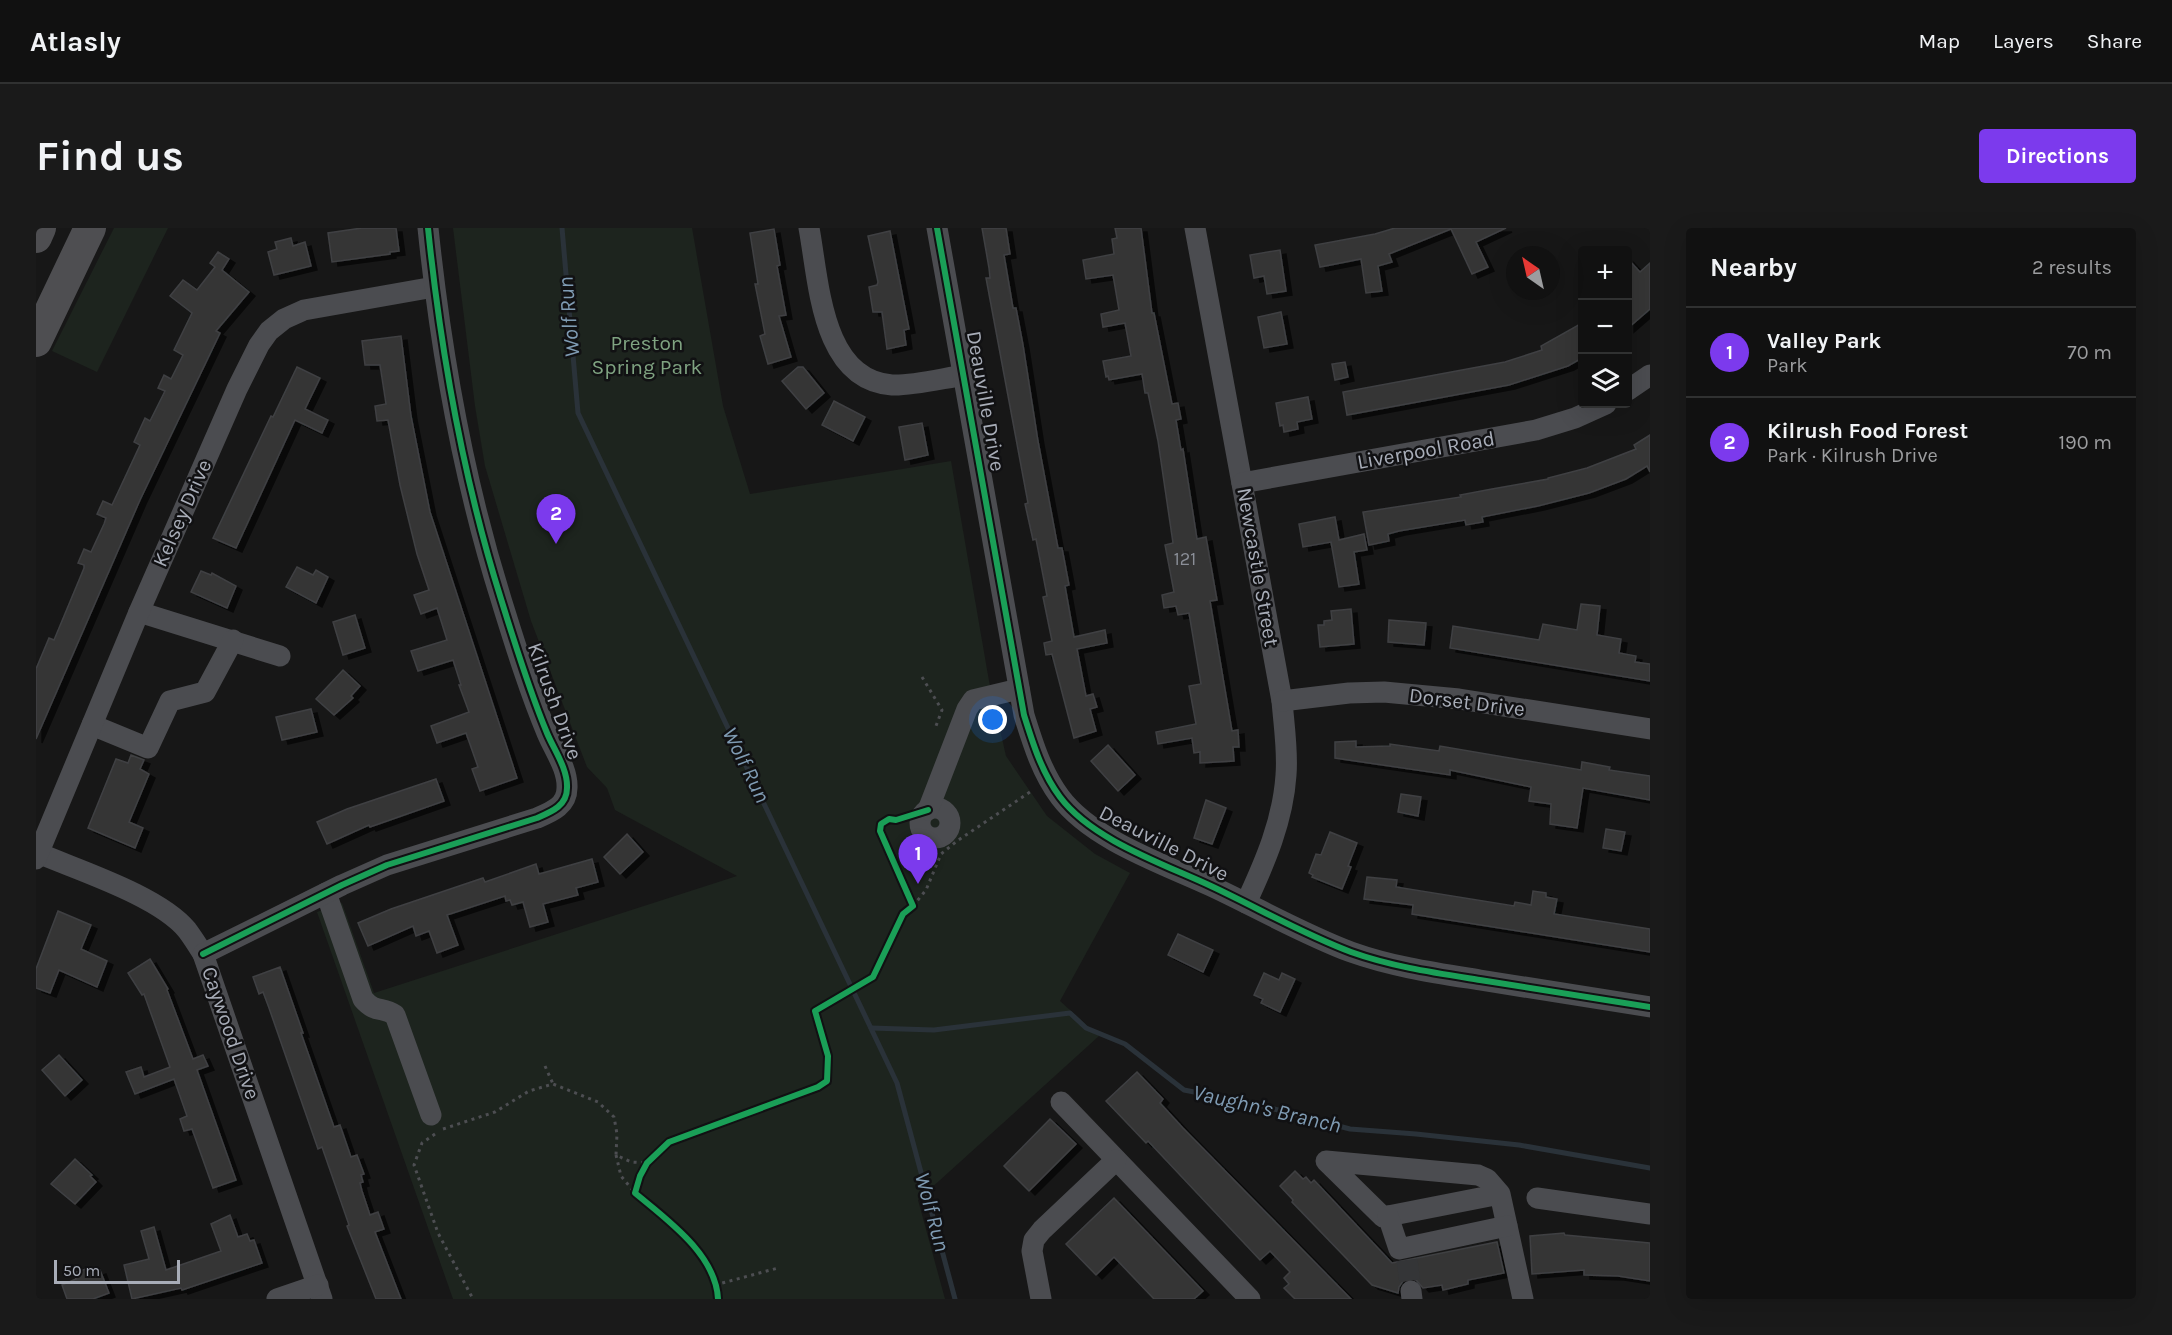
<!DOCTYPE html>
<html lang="en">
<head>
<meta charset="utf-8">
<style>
	body { margin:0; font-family:Karla,sans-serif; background:#1a1a1a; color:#f1f3f6 }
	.controls { position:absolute; right:18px; top:18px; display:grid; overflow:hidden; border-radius:6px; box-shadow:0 6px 24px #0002 }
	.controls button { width:54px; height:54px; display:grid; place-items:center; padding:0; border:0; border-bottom:2px solid #303131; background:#111; color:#f1f3f6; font:30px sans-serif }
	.compass { position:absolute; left:1470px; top:18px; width:54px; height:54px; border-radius:50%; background:#111; box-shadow:0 6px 24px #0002; rotate:326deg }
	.scale { position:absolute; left:18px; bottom:15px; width:126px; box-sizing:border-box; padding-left:6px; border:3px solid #a8adb8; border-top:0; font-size:16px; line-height:21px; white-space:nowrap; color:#a8adb8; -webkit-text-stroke:4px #111113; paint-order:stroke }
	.you { position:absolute; left:957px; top:492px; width:21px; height:21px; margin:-15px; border:4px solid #fff; border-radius:50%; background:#1a73e8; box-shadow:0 0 0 9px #1a73e833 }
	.badge { display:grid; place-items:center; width:39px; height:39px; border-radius:50%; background:#7c3aed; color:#fff; font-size:20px; font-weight:700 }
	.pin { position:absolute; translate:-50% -50px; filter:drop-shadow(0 2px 3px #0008) }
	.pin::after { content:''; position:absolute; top:32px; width:21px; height:18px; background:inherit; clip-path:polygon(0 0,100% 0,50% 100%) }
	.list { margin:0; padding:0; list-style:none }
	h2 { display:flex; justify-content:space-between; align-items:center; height:78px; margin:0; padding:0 24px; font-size:26px }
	h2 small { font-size:20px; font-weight:400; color:#9c9d9f }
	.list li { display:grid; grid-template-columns:39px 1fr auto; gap:18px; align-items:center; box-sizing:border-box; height:90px; padding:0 24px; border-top:2px solid #303131 }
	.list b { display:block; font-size:22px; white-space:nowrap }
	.list p { margin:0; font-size:20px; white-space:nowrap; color:#9c9d9f }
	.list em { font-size:20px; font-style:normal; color:#9c9d9f }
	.icon { flex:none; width:33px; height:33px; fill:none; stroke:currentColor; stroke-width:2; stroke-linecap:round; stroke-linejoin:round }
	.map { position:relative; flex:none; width:1614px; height:1071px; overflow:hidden; border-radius:6px }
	header { display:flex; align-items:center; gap:36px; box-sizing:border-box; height:84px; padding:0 30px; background:#111; border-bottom:2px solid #303131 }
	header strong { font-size:28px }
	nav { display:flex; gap:33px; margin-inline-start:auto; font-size:21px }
	.intro { display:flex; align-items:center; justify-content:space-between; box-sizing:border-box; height:144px; padding:0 36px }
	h1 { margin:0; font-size:42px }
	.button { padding:15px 27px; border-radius:6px; background:#7c3aed; color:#fff; font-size:21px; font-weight:700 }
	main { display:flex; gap:36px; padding:0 36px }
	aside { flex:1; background:#111; border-radius:6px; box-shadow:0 6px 24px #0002 }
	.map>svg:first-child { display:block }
	.green { fill:#1d241e }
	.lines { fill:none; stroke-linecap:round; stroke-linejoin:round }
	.stream { stroke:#2a3239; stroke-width:5 }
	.building { fill:#353536; stroke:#3f4043; stroke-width:1.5; filter:url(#shadow) }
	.minor-tunnel { stroke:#343537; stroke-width:21; stroke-dasharray:21 10; stroke-linecap:butt }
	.path { stroke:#4d4e52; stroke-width:3; stroke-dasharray:3 4.5; stroke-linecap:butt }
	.minor { stroke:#4b4c50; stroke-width:21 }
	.highway { stroke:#4e4e51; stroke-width:32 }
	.cycleway-casing { stroke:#111113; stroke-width:10 }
	.cycleway { stroke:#1a9f57; stroke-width:6 }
	.labels { text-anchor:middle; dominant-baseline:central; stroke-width:5; stroke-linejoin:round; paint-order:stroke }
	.number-label { font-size:18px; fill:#8b8f98 }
	.park-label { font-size:21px; fill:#7fa381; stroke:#111113 }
	.street-label { font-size:21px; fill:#a8adb8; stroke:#111113 }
	.water-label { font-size:22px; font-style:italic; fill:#7f9bb3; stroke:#111113 }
</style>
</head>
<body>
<header>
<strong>Atlasly</strong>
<nav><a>Map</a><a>Layers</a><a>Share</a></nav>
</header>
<div class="intro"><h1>Find us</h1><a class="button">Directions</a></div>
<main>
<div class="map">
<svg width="1614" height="1071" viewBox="0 0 1614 1071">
	<defs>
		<filter id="shadow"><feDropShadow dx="6" dy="4" stdDeviation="0" flood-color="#0009"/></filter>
	</defs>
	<rect width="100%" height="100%" fill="#171717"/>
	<g class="green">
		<path d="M 78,0 L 132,0 L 61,144 L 16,123 Z"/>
		<path d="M 417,0 L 656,0 L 687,178 L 714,266 L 915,233 L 953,453 L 970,528 L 1011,588 L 1059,626 L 1094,645 L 1024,773 L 1063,808 L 882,972 L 909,1071 L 417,1071 L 281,684 L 306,675 L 338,765 L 701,648 L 579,582 L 571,560 L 551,539 L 495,393 L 449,238 L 439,178 Z"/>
	</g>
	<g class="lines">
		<g class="stream">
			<path d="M 526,0 L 542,185 L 861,855 L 919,1071"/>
			<path d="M 835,800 L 898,802 L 1034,785 L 1050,800 L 1089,816 L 1148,862 L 1219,876 L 1314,901 L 1380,906 L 1483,917 L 1614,940"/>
		</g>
	</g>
	<g class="building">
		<path d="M 326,0 L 360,0 L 363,23 L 354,24 L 354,26 L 296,34 L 292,5 Z"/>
		<path d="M 946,0 L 970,0 L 974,26 L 968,27 L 977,80 L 980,80 L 987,117 L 1002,213 L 1022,320 L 1026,320 L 1033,357 L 1029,358 L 1038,409 L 1069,402 L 1071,415 L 1041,421 L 1050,468 L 1057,466 L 1061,479 L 1054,481 L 1060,503 L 1038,510 L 1016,426 L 1010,427 L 1008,415 L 1016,413 L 1007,369 L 1011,368 L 1000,311 L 997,312 L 989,276 L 992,275 L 950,50 L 954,50 L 953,40 Z"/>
		<path d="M 1079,0 L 1105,0 L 1116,85 L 1118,85 L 1136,176 L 1142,175 L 1145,191 L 1140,192 L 1145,222 L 1147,221 L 1161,311 L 1170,309 L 1181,372 L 1174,373 L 1196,503 L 1202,502 L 1203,519 L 1197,519 L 1198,533 L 1164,535 L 1164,524 L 1158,525 L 1156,510 L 1122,516 L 1120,504 L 1160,496 L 1153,458 L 1165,456 L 1153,385 L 1142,387 L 1140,378 L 1128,380 L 1126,367 L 1138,364 L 1129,317 L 1137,315 L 1122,213 L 1112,165 L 1109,165 L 1106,146 L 1073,152 L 1072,148 L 1070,149 L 1067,133 L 1095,128 L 1089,95 L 1067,99 L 1065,86 L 1083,82 L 1077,47 L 1050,51 L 1047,32 L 1078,26 L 1076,11 L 1081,10 Z"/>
		<path d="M 1359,0 L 1470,0 L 1440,14 L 1452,39 L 1436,46 L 1415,1 L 1353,26 L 1356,34 L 1342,38 L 1346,63 L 1330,65 L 1325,31 L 1284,39 L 1279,17 L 1339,6 Z"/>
		<path d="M 738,1 L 744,37 L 741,38 L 750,87 L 743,88 L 755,129 L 732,136 L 724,108 L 729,106 L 719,56 L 722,56 L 714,5 Z"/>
		<path d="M 854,3 L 873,101 L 868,102 L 870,117 L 851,121 L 846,84 L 837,84 L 833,59 L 841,57 L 842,54 L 832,8 Z"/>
		<path d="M 255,10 L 257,18 L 269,14 L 275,38 L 238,47 L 232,24 L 241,21 L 239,14 Z"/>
		<path d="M 1244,22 L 1250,63 L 1231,66 L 1228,48 L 1218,50 L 1214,27 Z"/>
		<path d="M 182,24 L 193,31 L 186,42 L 213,64 L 180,103 L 184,105 L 104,272 L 0,511 L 0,441 L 13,410 L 18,412 L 48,340 L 48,337 L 42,335 L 48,321 L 55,324 L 68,296 L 70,290 L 61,286 L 67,273 L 76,277 L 104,217 L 98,214 L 109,190 L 114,193 L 129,163 L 122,160 L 128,147 L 135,151 L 147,127 L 138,122 L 156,85 L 134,68 L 147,52 L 161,62 L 179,39 L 174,35 Z"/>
		<path d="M 1592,31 L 1604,44 L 1614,35 L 1614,81 L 1592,100 Z"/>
		<path d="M 1245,84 L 1251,116 L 1228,120 L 1222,89 Z"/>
		<path d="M 1546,95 L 1546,130 L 1532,138 L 1473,157 L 1311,187 L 1307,164 L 1469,134 L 1506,122 L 1505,118 Z"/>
		<path d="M 365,108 L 375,188 L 394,284 L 481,550 L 444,563 L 436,541 L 442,539 L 430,505 L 401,515 L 395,498 L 433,484 L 423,457 L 425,457 L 417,432 L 382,443 L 375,423 L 411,412 L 401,380 L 385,386 L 378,367 L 393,362 L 381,326 L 364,257 L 352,192 L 341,193 L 339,178 L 350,176 L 344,137 L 329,137 L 326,113 Z"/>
		<path d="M 1309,134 L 1312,149 L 1299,152 L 1296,136 Z"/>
		<path d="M 261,139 L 284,150 L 269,181 L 292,192 L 286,205 L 259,192 L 200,320 L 177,310 L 235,188 L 237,189 Z"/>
		<path d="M 762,139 L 767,139 L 788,165 L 770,181 L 746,153 Z"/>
		<path d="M 1272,169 L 1276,191 L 1261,194 L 1262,201 L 1248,204 L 1247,197 L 1244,198 L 1240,175 Z"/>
		<path d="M 798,173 L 829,189 L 817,213 L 786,197 Z"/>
		<path d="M 886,195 L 892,227 L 869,232 L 863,199 Z"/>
		<path d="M 1614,207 L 1614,244 L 1611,238 L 1590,251 L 1553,265 L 1502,278 L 1446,289 L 1447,294 L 1430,297 L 1429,292 L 1363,303 L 1352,306 L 1353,313 L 1333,317 L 1327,284 L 1425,269 L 1424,267 L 1456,261 L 1512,251 L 1512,250 L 1551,240 L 1600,221 L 1598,217 Z"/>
		<path d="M 1299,289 L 1303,312 L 1328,306 L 1331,322 L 1318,324 L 1323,356 L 1303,359 L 1295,314 L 1267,319 L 1263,296 Z"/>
		<path d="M 261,339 L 277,347 L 280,342 L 292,349 L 280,375 L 250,359 Z"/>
		<path d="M 165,343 L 175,347 L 176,345 L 200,358 L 191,380 L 155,364 Z"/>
		<path d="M 1545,376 L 1564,378 L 1561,407 L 1585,411 L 1583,425 L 1600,428 L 1599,434 L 1614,436 L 1614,453 L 1414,420 L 1417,398 L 1503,412 L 1507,396 L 1541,402 Z"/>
		<path d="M 1315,381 L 1318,416 L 1284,419 L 1282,397 L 1288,397 L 1288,393 L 1296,392 L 1295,383 Z"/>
		<path d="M 319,387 L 329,420 L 307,427 L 297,394 Z"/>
		<path d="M 1353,392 L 1390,395 L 1388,417 L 1352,414 Z"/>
		<path d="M 307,442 L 324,458 L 315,468 L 317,470 L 298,487 L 280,471 Z"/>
		<path d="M 275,481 L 281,504 L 246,512 L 240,489 Z"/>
		<path d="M 1320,513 L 1320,519 L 1354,518 L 1354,516 L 1403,523 L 1404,518 L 1545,542 L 1546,534 L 1574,539 L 1573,542 L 1614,548 L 1614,572 L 1547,560 L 1541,600 L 1514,596 L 1515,576 L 1493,573 L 1495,559 L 1414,542 L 1414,547 L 1299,530 L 1299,514 Z"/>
		<path d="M 1072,517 L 1099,547 L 1082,563 L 1055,533 Z"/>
		<path d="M 95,527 L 108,532 L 104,541 L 113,546 L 93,594 L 107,600 L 99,620 L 52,600 L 80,531 L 92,535 Z"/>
		<path d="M 400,551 L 408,573 L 334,599 L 333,597 L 291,616 L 281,594 L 311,581 Z"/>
		<path d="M 1365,566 L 1385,569 L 1382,588 L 1362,584 Z"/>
		<path d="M 1170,572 L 1190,580 L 1176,616 L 1158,610 Z"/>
		<path d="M 1570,601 L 1589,604 L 1585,623 L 1567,620 Z"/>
		<path d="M 1294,604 L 1321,615 L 1312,638 L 1315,639 L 1306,661 L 1276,649 L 1277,647 L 1273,645 L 1280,626 L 1285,627 Z"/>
		<path d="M 591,606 L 607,624 L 584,646 L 568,629 Z"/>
		<path d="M 556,631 L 562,654 L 540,660 L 542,667 L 507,676 L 512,694 L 494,699 L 487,674 L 476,677 L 474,672 L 470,673 L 469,668 L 411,687 L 422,717 L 401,725 L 393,703 L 380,708 L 377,698 L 332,718 L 322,695 L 355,681 L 447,650 L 449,654 L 500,636 L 503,646 Z"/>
		<path d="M 1331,649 L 1361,652 L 1360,659 L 1478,678 L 1479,674 L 1495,677 L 1497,663 L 1510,665 L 1510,669 L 1521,671 L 1518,686 L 1614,701 L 1614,724 L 1376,686 L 1377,677 L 1328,671 Z"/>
		<path d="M 22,683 L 55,697 L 45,721 L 71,733 L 61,759 L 23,742 L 14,765 L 0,760 L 0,741 Z"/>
		<path d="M 1142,706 L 1177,722 L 1167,744 L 1132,727 Z"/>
		<path d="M 114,731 L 132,761 L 131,762 L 157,831 L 167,827 L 172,838 L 161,842 L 200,952 L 177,960 L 156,901 L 148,903 L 144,891 L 151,888 L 138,851 L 99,866 L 90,844 L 105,839 L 108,849 L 134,839 L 108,766 L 106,767 L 92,745 Z"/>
		<path d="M 244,739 L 267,805 L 265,805 L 298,899 L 304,897 L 315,929 L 321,927 L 328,946 L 325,947 L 327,954 L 324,955 L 326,963 L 334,987 L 342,984 L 348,1001 L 339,1004 L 365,1071 L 340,1071 L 311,998 L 313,997 L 286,919 L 282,921 L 233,780 L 227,764 L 223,766 L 217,749 Z"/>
		<path d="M 1228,745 L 1243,752 L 1246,745 L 1259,751 L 1244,784 L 1225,775 L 1227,771 L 1218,767 Z"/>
		<path d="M 23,827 L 46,852 L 29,868 L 6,842 Z"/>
		<path d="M 1101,844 L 1127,871 L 1124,875 L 1147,900 L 1315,1071 L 1259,1071 L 1248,1060 L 1253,1056 L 1248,1050 L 1254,1044 L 1234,1023 L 1224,1032 L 1112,913 L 1110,915 L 1070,873 Z"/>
		<path d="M 1014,891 L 1040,916 L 993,963 L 968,938 Z"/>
		<path d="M 39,931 L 56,947 L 54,948 L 60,954 L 39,976 L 15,956 Z"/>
		<path d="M 1259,943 L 1267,951 L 1270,949 L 1275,955 L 1278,952 L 1356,1035 L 1461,1014 L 1468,1045 L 1432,1052 L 1432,1056 L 1407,1062 L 1406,1057 L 1387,1060 L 1380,1052 L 1374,1050 L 1367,1053 L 1363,1059 L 1362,1065 L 1336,1057 L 1256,974 L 1257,972 L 1244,958 Z"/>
		<path d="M 1078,970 L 1167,1063 L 1158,1071 L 1118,1071 L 1078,1029 L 1060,1047 L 1030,1016 Z"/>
		<path d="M 194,987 L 202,1009 L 211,1006 L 214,1013 L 218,1012 L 226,1035 L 146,1062 L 145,1060 L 96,1071 L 88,1037 L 113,1031 L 105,1003 L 118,999 L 130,1042 L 185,1023 L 175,996 Z"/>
		<path d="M 1528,1005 L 1529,1007 L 1614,1015 L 1614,1053 L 1582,1048 L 1548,1047 L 1548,1042 L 1496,1046 L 1494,1008 Z"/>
		<path d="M 53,1040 L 55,1045 L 64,1042 L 73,1065 L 57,1071 L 31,1071 L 26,1057 L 40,1051 L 38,1045 Z"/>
	</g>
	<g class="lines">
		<path class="minor-tunnel" d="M 1371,1032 L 1375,1063"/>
		<g class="path">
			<path d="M 886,449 L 906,482 L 900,498"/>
			<path d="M 877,678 L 890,662 L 905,626 L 921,613 L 997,562"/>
			<path d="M 509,838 L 517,856"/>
			<path d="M 407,901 L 459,884 L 493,863 L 517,856 L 562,874 L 578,889 L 581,906 L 580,927 L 595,934 L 611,935"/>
			<path d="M 399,906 L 386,915 L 378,937 L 402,1005 L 437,1071"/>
			<path d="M 580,927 L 585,948 L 599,965"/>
			<path d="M 679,1057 L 742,1040"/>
		</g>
		<g class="minor">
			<path d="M 773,0 C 783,53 785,152 856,157 C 876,158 908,150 929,147"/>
			<path d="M 901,0 L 988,487 C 997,516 1006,545 1024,569 C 1056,612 1128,636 1175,658 C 1222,680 1267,706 1315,724 C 1357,739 1400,745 1444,752 C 1500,761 1557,770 1614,779"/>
			<path d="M 1159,0 L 1246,473 C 1248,498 1252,523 1250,547 C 1247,593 1229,634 1210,675"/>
			<path d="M 1592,162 L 1614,147"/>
			<path d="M 1206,255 L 1500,202 L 1539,190 L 1570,176"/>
			<path d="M 103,384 L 244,428"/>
			<path d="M 1246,473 L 1313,465 L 1348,464 L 1423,471 L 1614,501"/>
			<path d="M 56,497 L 112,520 L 134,473 L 169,464 L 197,412"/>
			<circle cx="899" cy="595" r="15"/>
			<path d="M 892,582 L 931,481 L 937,472 L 983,461"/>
			<path d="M 2,625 C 44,643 123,668 151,702 C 157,710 162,718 167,726 L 286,1071"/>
			<path d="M 0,631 L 103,384 L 201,161 L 223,117 L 233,103 L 248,91 L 268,82 L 398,59"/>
			<path d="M 290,665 L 327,771 C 340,786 346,778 359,787 L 395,887"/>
			<path d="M 167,726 L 306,657 L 351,637 L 501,590 C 515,584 531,578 531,560 C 532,541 518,522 511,505 C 493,462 479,416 465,371 C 427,250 405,126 392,0"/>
			<path d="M 1025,874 L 1214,1071"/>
			<path d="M 1464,966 L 1347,989 L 1290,933 L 1442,947 L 1451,951 L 1464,966 L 1487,1071"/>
			<path d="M 1501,970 L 1614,986"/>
			<path d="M 1352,988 L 1363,1021 L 1471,998"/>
			<path d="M 1375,1063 L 1376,1071"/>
			<path d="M 241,1071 L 282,1057"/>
			<path d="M 1005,1071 L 996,1023 L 998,1012 L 1006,1002 L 1080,932"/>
		</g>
		<g class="highway">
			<path d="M 0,9 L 4,0"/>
			<path d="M 0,113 L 54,0"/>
		</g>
		<g class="cycleway-casing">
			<g id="cycleway">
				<path d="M 901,0 L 988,487 C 997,516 1006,545 1024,569 C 1056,612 1128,636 1175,658 C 1222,680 1267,706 1315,724 C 1357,739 1400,745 1444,752 C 1500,761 1557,770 1614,779"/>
				<path d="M 167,726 L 306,657 L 351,637 L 501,590 C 515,584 531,578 531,560 C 532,541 518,522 511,505 C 493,462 479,416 465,371 C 427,250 405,126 392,0"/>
				<path d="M 682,1071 C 680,1026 630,991 599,965 L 604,948 L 611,935 L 633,914 L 782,859 L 791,853 L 792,828 L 779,783 L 837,749 L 867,686 L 877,678 L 844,603 L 845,596 L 853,591 L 860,592 L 892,582"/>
			</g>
		</g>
		<use href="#cycleway" class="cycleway"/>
	</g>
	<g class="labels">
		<g class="number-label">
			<text x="1149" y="331">121</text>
		</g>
		<g class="park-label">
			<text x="611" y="115">Preston<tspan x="611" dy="24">Spring Park</tspan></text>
		</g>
		<g class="street-label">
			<text transform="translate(950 173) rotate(80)">Deauville Drive</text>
			<text transform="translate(1390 222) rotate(-10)">Liverpool Road</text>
			<text transform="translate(146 285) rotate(-66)">Kelsey Drive</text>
			<text transform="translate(1222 339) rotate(80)">Newcastle Street</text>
			<text transform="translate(519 473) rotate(70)">Kilrush Drive</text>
			<text transform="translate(1431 474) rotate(7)">Dorset Drive</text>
			<text transform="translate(1128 615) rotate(27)">Deauville Drive</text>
			<text transform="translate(195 805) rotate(71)">Caywood Drive</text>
		</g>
		<g class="water-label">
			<text transform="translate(533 89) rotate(-95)">Wolf Run</text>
			<text transform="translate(710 537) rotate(64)">Wolf Run</text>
			<text transform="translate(1231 881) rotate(13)">Vaughn's Branch</text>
			<text transform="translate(896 984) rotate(75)">Wolf Run</text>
		</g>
	</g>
</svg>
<div class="controls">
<button>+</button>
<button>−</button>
<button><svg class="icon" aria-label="layers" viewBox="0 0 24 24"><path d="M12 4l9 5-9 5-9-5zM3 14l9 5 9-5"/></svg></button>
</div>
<svg class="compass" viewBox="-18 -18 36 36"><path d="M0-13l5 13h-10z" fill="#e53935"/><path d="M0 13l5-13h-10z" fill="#9c9d9f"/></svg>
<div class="scale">50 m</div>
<div class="you"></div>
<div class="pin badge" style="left:882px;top:656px">1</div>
<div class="pin badge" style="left:520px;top:316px">2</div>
</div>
<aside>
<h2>Nearby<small>2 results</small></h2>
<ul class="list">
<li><span class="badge">1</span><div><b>Valley Park</b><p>Park</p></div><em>70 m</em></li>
<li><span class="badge">2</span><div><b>Kilrush Food Forest</b><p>Park · Kilrush Drive</p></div><em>190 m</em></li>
</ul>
</aside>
</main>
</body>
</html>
